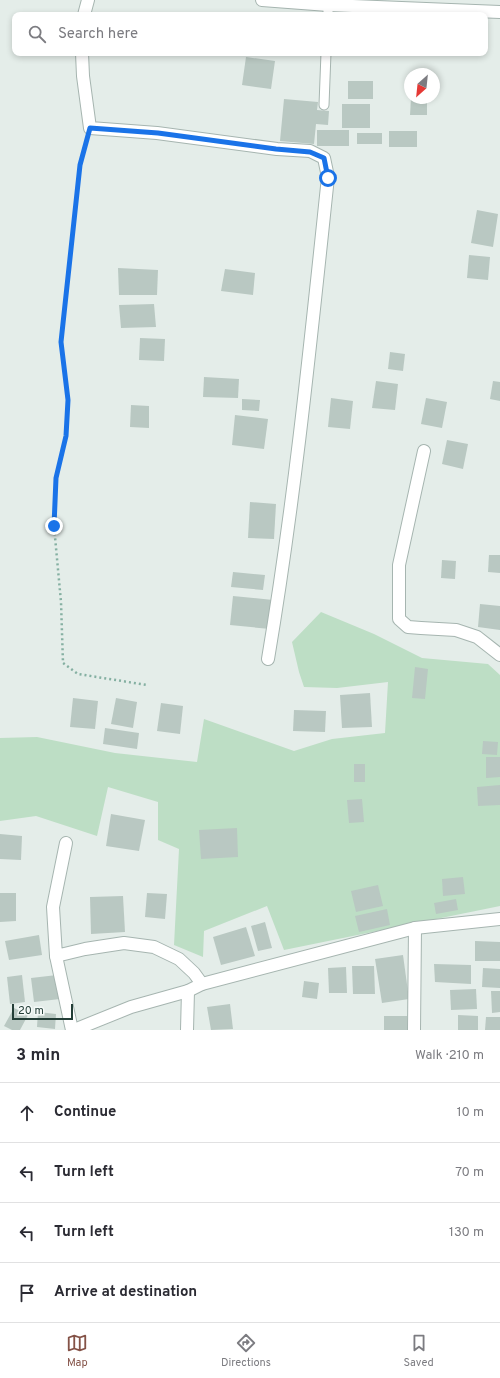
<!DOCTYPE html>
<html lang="en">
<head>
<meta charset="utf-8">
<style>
	body { margin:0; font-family:Overpass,sans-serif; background:#f7f7f7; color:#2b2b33 }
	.compass { position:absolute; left:404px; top:68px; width:36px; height:36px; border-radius:50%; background:#fff; box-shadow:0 2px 6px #0003; rotate:207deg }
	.scale { position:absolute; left:12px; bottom:10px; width:61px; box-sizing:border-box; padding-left:4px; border:2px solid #233e37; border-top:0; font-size:11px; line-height:14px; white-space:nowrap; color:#233e37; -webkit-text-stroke:3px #f4f9f7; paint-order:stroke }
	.stop { position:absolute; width:12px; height:12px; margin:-9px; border:3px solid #1a73e8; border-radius:50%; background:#fff }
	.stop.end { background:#1a73e8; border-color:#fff; box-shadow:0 1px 4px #0008 }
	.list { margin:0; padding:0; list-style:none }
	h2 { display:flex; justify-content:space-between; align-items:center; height:52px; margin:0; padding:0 16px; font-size:17px }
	h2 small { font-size:13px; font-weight:400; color:#7c7c81 }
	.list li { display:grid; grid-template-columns:26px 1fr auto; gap:12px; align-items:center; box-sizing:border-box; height:60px; padding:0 16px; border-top:1px solid #e1e1e2 }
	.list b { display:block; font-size:15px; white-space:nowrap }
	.list em { font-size:13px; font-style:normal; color:#7c7c81 }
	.icon { flex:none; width:22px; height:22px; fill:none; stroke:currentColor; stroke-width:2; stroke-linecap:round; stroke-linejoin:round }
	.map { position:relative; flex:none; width:500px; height:1030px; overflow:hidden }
	.search { position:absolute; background:#fff; box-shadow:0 2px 6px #0003; left:12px; right:12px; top:12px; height:44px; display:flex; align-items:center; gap:10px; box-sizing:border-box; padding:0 14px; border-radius:8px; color:#7c7c81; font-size:15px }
	.sheet { height:292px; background:#fff }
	nav { display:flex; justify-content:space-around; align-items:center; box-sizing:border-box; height:56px; border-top:1px solid #e1e1e2; background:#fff; font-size:11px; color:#7c7c81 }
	nav a { display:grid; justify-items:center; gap:2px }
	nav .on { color:#845247 }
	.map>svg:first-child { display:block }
	.green { fill:#bddec5 }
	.building { fill:#b9c8c2 }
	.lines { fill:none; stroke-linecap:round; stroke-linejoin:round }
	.lane-casing { stroke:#a6b5b0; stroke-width:11 }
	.street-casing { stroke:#a6b5b0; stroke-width:14 }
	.path { stroke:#85b0a2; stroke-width:2.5; stroke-dasharray:2 3; stroke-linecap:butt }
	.lane { stroke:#fff; stroke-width:9 }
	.street { stroke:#fff; stroke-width:12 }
	.route { stroke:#1a73e8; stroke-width:5 }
</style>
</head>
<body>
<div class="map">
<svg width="500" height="1030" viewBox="0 0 500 1030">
	<rect width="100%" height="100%" fill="#e4ede9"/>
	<path class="green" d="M 321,612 L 374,634 L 422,658 L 488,664 L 500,675 L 500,906 L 284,950 L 267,906 L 204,931 L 203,957 L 174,945 L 179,849 L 158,840 L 158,802 L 108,787 L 97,836 L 36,816 L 0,821 L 0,738 L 37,737 L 115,753 L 197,762 L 204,719 L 294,751 L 332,739 L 385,733 L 388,682 L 337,688 L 304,687 L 299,672 L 292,642 Z"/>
	<g class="building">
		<path d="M 246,57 L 275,61 L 271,89 L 242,85 Z"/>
		<rect x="348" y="81" width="25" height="18"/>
		<path d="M 411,98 L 427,98 L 427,115 L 410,115 Z"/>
		<path d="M 284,99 L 318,102 L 317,110 L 329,111 L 328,125 L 316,124 L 314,144 L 280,141 Z"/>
		<rect x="342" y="104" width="28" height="24"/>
		<rect x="317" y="130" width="32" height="16"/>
		<rect x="389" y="131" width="28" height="16"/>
		<rect x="357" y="133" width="25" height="11"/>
		<path d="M 477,210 L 498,214 L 493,247 L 471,243 Z"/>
		<path d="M 469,255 L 490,257 L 488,280 L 467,278 Z"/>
		<path d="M 118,268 L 158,270 L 157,295 L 119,295 Z"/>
		<path d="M 225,269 L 255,273 L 253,295 L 221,291 Z"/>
		<path d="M 154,304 L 156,327 L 121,328 L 119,305 Z"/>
		<path d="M 140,338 L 165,339 L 164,361 L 139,360 Z"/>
		<path d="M 390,352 L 405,354 L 403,371 L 388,369 Z"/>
		<path d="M 204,377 L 239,379 L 238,398 L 203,397 Z"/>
		<path d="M 376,381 L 398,384 L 395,410 L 372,408 Z"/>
		<path d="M 493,381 L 500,382 L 500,401 L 490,399 Z"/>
		<path d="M 331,398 L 353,401 L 350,429 L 328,427 Z"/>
		<path d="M 426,398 L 447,402 L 442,428 L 421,424 Z"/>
		<path d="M 242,399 L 260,400 L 259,411 L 242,410 Z"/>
		<path d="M 131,405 L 149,406 L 149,428 L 130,427 Z"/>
		<path d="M 235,415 L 268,419 L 264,449 L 232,445 Z"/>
		<path d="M 447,440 L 468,444 L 463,469 L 442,464 Z"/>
		<path d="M 250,502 L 276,504 L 274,539 L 248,538 Z"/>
		<path d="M 489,555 L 500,555 L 500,573 L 488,572 Z"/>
		<path d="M 442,560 L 456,561 L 455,579 L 441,578 Z"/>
		<path d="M 233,572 L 265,575 L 263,590 L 231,587 Z"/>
		<path d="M 233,596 L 273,600 L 270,629 L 230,625 Z"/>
		<path d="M 480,604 L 500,606 L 500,630 L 478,627 Z"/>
		<path d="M 415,667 L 428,669 L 425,699 L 412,698 Z"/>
		<path d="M 370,693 L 372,727 L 342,728 L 340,695 Z"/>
		<path d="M 73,698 L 98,701 L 95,729 L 70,727 Z"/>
		<path d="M 116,698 L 137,702 L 133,728 L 111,724 Z"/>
		<path d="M 161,703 L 183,706 L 180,734 L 157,731 Z"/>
		<path d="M 294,710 L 326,711 L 325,732 L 293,731 Z"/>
		<path d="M 105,728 L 139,733 L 137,749 L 103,744 Z"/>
		<path d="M 483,741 L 498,742 L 497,755 L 482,754 Z"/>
		<path d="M 486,757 L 500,757 L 500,777 L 486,778 Z"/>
		<rect x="354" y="764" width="11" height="18"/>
		<path d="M 500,785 L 500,805 L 478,806 L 477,787 Z"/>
		<path d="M 362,799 L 364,822 L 349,823 L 347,800 Z"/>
		<path d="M 111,814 L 145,820 L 139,851 L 106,846 Z"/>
		<path d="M 237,828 L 238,857 L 201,859 L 199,830 Z"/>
		<path d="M 0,834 L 22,836 L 21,860 L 0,859 Z"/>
		<path d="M 463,877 L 465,894 L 443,896 L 442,879 Z"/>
		<path d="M 378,885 L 383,906 L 356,912 L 351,891 Z"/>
		<path d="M 0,893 L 16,893 L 16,921 L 0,922 Z"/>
		<path d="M 147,893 L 167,894 L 165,919 L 145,917 Z"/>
		<path d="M 123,896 L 125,932 L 91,934 L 90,897 Z"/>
		<path d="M 456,899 L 458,910 L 436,914 L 434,903 Z"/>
		<path d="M 387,909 L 390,925 L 359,932 L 355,916 Z"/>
		<path d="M 265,922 L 272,948 L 258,951 L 251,926 Z"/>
		<path d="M 246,927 L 255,956 L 221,965 L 213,937 Z"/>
		<path d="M 39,935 L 42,955 L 9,960 L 5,941 Z"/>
		<path d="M 475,941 L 500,942 L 500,961 L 475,961 Z"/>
		<path d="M 403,955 L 409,999 L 382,1003 L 375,959 Z"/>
		<path d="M 434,964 L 471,965 L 471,984 L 435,982 Z"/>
		<path d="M 352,966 L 374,966 L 375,994 L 353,994 Z"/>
		<path d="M 346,967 L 347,993 L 329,993 L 328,968 Z"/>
		<path d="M 483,968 L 500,969 L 500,988 L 482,987 Z"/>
		<path d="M 22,975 L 25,1002 L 10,1004 L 7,977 Z"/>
		<path d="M 57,975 L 60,999 L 34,1002 L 31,978 Z"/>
		<path d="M 304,981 L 319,983 L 317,999 L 302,997 Z"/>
		<path d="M 476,989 L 477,1009 L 451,1010 L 450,990 Z"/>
		<path d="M 491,991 L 500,991 L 500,1012 L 492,1013 Z"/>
		<path d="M 230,1004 L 233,1029 L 211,1030 L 207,1007 Z"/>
		<path d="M 14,1008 L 28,1015 L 20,1030 L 12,1030 L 4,1026 Z"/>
		<path d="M 38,1012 L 56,1014 L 55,1029 L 37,1027 Z"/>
		<path d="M 458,1015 L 478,1016 L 478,1030 L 458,1030 Z"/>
		<path d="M 384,1016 L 407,1016 L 408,1030 L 384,1030 Z"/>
		<path d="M 486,1017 L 500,1017 L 500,1030 L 485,1030 Z"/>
	</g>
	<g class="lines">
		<g class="lane-casing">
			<g id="lane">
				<path d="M 328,15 L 328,5"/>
				<path d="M 324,105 L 326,53"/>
			</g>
		</g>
		<g class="street-casing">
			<g id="street">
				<path d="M 262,0 L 328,5 L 500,12"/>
				<path d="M 84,15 L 88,0"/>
				<path d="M 82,53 L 83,76 L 90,128 L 157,133 L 277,149 L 310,151 L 324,158 L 328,177 C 311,338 295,499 268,659"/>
				<path d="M 424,451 L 399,565 L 399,619 L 408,627 L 421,628 L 456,630 L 477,637 L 500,655"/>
				<path d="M 66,843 L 53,907 L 56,956 L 85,949 L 124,943 L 154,947 L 179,959 L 194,973 L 202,984"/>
				<path d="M 56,956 L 72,1030"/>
				<path d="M 74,1030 L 131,1007 L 188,991 L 202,984 L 415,928 L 500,919"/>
				<path d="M 187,1030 L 188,991"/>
				<path d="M 414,1030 L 415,928"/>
			</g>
		</g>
		<path class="path" d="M 86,142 L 80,165 L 61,342 L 68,400 L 66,436 L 56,478 L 54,526 L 61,602 L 63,663 L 78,674 L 147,685"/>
		<use href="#lane" class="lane"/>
		<use href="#street" class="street"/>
	</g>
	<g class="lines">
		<path class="route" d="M 54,526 L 56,478 L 66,436 L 68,400 L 61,342 L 80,165 L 90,128 L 158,133 L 276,149 L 310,152 L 324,158 L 328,178"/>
	</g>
</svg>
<svg class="compass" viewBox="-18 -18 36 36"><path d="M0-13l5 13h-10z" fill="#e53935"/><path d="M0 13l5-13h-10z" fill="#7c7c81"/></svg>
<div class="scale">20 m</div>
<div class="stop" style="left:328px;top:178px"></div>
<div class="stop end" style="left:54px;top:526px"></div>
<div class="search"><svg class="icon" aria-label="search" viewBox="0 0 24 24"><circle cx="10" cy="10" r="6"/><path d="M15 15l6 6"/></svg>Search here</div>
</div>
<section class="sheet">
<h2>3 min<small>Walk · 210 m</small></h2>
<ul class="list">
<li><svg class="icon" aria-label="ahead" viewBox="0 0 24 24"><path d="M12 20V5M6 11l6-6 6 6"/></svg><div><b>Continue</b></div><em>10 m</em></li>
<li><svg class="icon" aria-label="left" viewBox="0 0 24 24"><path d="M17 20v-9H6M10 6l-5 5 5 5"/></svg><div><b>Turn left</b></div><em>70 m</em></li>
<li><svg class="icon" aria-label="left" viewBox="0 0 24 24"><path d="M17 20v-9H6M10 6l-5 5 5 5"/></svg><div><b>Turn left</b></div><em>130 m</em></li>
<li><svg class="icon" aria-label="arrive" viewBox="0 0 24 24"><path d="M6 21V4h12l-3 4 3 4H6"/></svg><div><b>Arrive at destination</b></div></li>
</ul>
</section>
<nav>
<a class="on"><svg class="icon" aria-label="map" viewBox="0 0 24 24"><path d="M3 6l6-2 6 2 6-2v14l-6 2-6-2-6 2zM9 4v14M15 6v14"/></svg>Map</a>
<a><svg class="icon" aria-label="directions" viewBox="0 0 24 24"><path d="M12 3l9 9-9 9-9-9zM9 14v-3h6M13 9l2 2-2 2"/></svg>Directions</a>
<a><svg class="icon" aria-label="saved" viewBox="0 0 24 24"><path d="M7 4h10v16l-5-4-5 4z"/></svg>Saved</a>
</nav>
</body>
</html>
